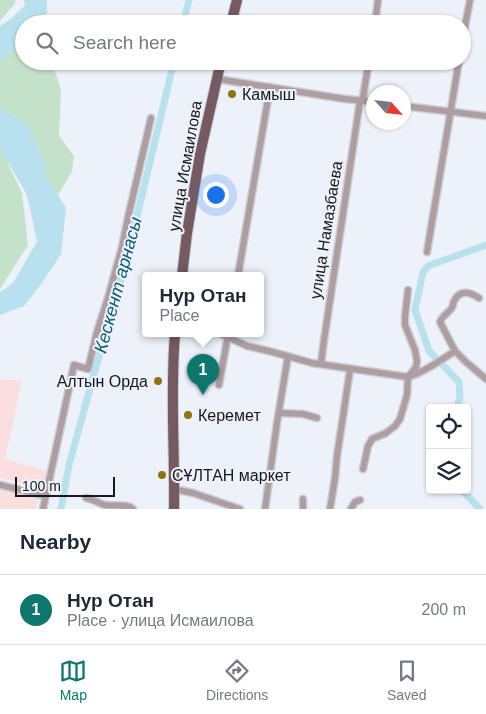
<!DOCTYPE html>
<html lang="en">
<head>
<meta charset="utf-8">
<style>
	body { margin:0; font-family:Arial,sans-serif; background:#f2f2f3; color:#1f2937 }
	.controls { position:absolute; right:15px; bottom:15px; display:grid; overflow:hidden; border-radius:5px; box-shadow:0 1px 4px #0004 }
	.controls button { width:45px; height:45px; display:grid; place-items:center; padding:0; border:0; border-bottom:1px solid #e0e1e3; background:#fff; color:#1f2937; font:25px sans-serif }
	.compass { position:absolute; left:366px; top:85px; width:45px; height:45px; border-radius:50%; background:#fff; box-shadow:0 1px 4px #0004; rotate:117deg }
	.scale { position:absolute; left:15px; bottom:12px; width:100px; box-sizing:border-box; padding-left:5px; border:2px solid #17181b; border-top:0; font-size:14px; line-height:18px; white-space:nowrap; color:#17181b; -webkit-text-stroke:4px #edf1f9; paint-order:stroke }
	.you { position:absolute; left:215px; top:194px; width:18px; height:18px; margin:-12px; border:4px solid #fff; border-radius:50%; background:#1a73e8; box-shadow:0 0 0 8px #1a73e833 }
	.badge { display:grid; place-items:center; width:32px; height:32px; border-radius:50%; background:#0f766e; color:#fff; font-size:16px; font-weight:700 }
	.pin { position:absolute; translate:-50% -41px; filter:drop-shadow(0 1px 2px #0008) }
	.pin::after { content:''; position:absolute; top:26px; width:18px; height:15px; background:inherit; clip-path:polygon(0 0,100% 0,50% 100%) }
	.popup { position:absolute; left:142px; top:272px; width:122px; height:65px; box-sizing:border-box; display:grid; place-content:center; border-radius:5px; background:#fff; filter:drop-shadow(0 1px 4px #0005); font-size:16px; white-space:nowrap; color:#747a83 }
	.popup b { font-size:19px; color:#1f2937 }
	.popup::after { content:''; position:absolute; left:50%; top:100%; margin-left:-10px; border:10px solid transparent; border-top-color:#fff }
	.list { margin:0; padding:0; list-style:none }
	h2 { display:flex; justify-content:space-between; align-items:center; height:65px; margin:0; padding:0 20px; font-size:21px }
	h2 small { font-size:16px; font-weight:400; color:#747a83 }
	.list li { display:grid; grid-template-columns:32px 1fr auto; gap:15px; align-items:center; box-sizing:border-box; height:70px; padding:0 20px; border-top:1px solid #e0e1e3 }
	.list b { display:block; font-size:19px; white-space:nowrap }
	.list p { margin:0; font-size:16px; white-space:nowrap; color:#747a83 }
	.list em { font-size:16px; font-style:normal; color:#747a83 }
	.icon { flex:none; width:28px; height:28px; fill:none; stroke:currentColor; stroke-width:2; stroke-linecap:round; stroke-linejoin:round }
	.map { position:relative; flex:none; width:486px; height:509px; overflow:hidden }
	.search { position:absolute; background:#fff; box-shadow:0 1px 4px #0004; left:15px; right:15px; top:15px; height:55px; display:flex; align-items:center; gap:12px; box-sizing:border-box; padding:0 18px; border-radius:28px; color:#747a83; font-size:19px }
	.sheet { height:135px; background:#fff }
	nav { display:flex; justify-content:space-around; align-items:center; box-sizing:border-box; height:70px; border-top:1px solid #e0e1e3; background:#fff; font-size:14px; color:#747a83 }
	nav a { display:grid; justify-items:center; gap:2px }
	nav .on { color:#0f766e }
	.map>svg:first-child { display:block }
	.commercial { fill:#fbdfdf }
	.green { fill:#c4e2ca }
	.water { fill:#b8e0ed }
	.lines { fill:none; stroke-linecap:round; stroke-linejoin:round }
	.canal { stroke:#b8e0ed; stroke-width:7 }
	.street-casing { stroke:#cbced5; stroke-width:9 }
	.primary-casing { stroke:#cbced5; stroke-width:12 }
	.street { stroke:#ae9ea2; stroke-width:6 }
	.primary { stroke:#765a61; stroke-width:10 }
	.poi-dot { fill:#907217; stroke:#edf1f9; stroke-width:2 }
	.labels { text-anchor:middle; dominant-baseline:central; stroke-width:4; stroke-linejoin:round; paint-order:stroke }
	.poi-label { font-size:16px; fill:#17181b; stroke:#edf1f9; text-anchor:start }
	.street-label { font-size:16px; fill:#17181b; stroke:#edf1f9 }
	.water-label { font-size:18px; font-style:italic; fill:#0e5b6f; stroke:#edf1f9 }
</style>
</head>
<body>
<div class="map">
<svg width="486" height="509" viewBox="0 0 486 509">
	<rect width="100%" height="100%" fill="#edf1f9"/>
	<g class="commercial">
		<path d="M 0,379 L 22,381 L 5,459 L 47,471 L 43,489 L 0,478 Z"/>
		<path d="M 0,489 L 38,499 L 36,509 L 0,509 Z"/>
	</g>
	<g class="green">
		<path d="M 0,0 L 14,0 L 16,2 L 0,21 Z"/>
		<path d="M 24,44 L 24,61 L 52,61 L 61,91 L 59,136 L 74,156 L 72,172 L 58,195 L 47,177 L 43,159 L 28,126 L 0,106 L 0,59 Z"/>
		<path d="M 0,147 L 22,193 L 28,245 L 0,289 Z"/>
	</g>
	<g class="water">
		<path d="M 24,0 L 47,0 L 47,12 L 41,24 L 24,24 L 24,44 L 0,59 L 0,26 L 12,18 L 25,5 Z"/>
		<path d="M 0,106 L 28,126 L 43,159 L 47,177 L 66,208 L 61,254 L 42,283 L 24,306 L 0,315 L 0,292 L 13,283 L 37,242 L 32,217 L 26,193 L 0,149 Z"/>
	</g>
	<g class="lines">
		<g class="canal">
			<path d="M 183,24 L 189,0"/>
			<path d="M 456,408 L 460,398 L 459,382 L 429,351 L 415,310 L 423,272 L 428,266 L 486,245"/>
			<path d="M 462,490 L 480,509"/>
			<path d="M 61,509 L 69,465 L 108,323 L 125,267 L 174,61"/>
		</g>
		<g class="street-casing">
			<g id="street">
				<path d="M 375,24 L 378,0"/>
				<path d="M 462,42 L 470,0"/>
				<path d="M 217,79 L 345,99 L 374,102"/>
				<path d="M 404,106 L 486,116"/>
				<path d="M 427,252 L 459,61"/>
				<path d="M 238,276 L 270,87"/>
				<path d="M 479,298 C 470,292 460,289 454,301 C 452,306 454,305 451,309 C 447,314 442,316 440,322 L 455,351 L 466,362 L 486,379"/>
				<path d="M 221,334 L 247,346 L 269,351 L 312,363 L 408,377 C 425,372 441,360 455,351"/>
				<path d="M 321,364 L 324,340 L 360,101 L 363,97 L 369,61"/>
				<path d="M 219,385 L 228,335"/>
				<path d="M 279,413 L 303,414 L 317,418"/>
				<path d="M 363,469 L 368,446 L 372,439 L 386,433 L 395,426 L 400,419 L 407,395 L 408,377 L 416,367 L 417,361 L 415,350 L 405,325 L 405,316 L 408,290"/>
				<path d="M 0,485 L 46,496"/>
				<path d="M 174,489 L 193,493 L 240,509"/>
				<path d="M 86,498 C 93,499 98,503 105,505 C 114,507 126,503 133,509"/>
				<path d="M 43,509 L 74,365 L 88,369 L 97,332 L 108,298 L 122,247 L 129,213 L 151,118"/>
				<path d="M 265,509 L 277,423 L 288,356"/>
				<path d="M 303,509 L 303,499"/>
				<path d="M 330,509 L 335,478 L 337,456 L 350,370"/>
				<path d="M 351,509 L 355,502 L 360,500"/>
			</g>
		</g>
		<g class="primary-casing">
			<g id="primary">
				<path d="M 231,24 L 237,0"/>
				<path d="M 182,276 L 187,233 L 200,154 L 221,61"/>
				<path d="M 174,509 C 175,451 170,392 175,334"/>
			</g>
		</g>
		<use href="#street" class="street"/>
		<use href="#primary" class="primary"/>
	</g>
	<g class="poi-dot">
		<circle cx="232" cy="94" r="5"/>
		<circle cx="158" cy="381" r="5"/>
		<circle cx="188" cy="415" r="5"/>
		<circle cx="162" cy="475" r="5"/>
	</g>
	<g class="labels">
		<g class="poi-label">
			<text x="242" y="94">Камыш</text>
			<text x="148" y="381" text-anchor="end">Алтын Орда</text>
			<text x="198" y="415">Керемет</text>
			<text x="172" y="475">СҰЛТАН маркет</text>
		</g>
		<g class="street-label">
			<text transform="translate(185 166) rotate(-80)">улица Исмаилова</text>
			<text transform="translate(326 230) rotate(-81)">улица Намазбаева</text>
		</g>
		<g class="water-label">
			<text transform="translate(118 285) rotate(-75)">Кескент арнасы</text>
		</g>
	</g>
</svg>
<div class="controls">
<button><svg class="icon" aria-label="locate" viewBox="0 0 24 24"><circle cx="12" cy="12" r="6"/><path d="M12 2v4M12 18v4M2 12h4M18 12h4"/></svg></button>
<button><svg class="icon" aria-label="layers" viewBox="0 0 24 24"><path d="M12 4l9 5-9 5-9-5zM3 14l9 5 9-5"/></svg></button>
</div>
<svg class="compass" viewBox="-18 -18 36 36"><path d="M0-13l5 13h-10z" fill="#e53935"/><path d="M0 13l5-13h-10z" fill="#747a83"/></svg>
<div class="scale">100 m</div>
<div class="you"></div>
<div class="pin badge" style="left:203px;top:395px">1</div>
<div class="popup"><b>Нур Отан</b>Place</div>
<div class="search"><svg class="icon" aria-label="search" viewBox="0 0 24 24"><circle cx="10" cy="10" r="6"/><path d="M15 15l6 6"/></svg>Search here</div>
</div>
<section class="sheet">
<h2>Nearby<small></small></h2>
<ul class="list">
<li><span class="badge">1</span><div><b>Нур Отан</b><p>Place · улица Исмаилова</p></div><em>200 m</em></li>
</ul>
</section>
<nav>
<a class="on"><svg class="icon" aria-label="map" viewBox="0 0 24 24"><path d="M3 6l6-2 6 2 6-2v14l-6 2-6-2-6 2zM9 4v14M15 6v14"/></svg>Map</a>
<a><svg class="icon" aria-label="directions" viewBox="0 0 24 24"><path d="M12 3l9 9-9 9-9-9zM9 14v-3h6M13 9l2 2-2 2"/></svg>Directions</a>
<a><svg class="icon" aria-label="saved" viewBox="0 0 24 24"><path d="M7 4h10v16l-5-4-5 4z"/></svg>Saved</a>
</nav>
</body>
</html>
